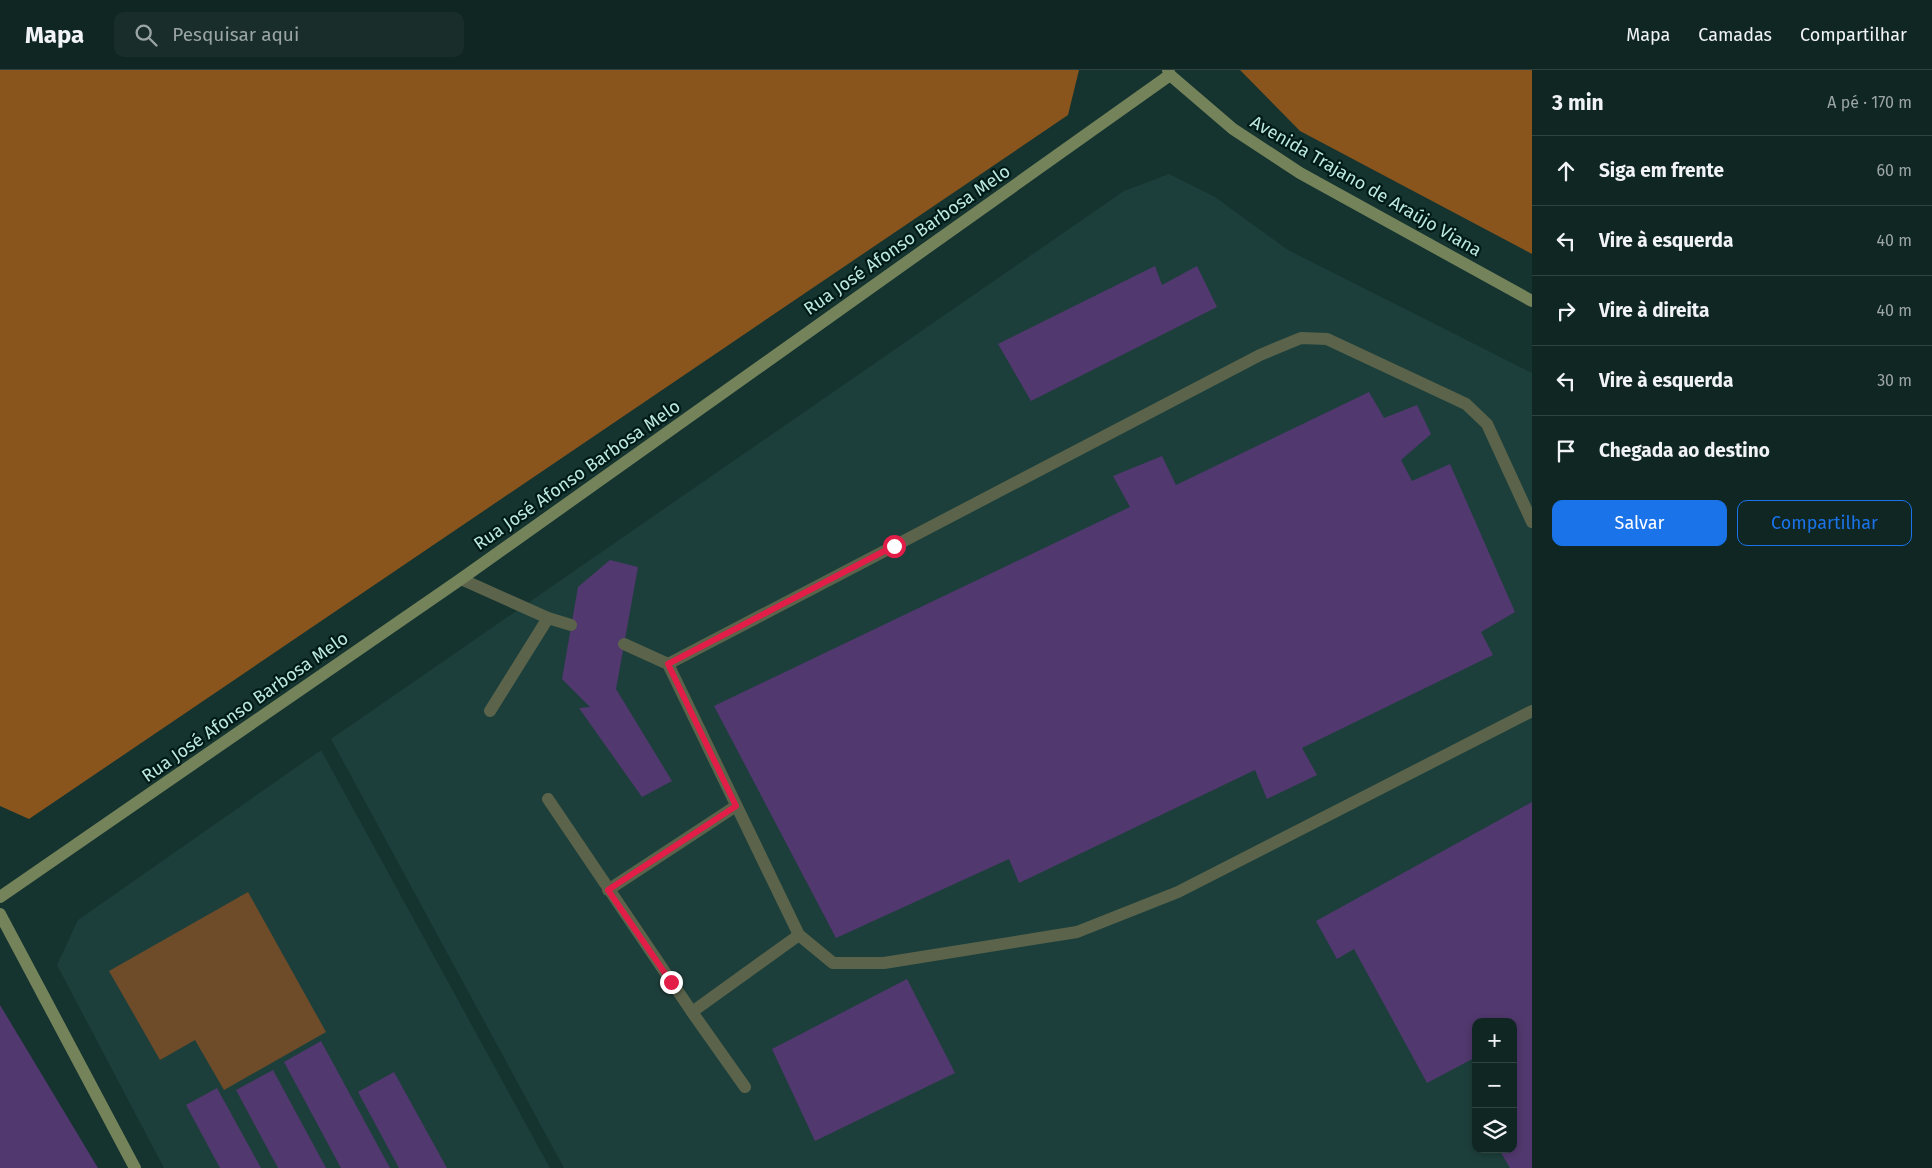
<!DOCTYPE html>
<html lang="pt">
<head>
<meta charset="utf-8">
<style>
	body { margin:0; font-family:"Fira Sans",sans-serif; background:#192e2b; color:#f1f3f6 }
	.controls { position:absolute; right:15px; bottom:15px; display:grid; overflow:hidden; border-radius:10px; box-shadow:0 2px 8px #0003 }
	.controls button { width:45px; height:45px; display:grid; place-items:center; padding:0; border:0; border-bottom:1px solid #304341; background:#102623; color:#f1f3f6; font:25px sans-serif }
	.stop { position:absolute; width:15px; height:15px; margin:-11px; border:4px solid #e11d48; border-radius:50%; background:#fff }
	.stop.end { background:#e11d48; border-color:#fff; box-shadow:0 1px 5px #0008 }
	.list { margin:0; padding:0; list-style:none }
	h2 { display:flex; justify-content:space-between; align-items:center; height:65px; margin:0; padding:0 20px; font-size:21px }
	h2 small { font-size:16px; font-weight:400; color:#9ca5a6 }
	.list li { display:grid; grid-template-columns:32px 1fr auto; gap:15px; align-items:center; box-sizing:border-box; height:70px; padding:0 20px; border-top:1px solid #304341 }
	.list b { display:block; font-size:19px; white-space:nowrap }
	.list em { font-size:16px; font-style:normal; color:#9ca5a6 }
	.actions { display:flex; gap:10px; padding:15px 20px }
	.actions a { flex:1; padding:11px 0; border:1px solid #1a73e8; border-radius:10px; text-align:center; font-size:18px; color:#1a73e8 }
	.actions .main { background:#1a73e8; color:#fff }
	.icon { flex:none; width:28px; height:28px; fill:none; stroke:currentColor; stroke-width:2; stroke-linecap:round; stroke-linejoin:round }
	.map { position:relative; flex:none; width:1532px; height:1098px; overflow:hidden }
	header { display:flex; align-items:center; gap:30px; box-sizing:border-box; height:70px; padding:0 25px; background:#102623; border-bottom:1px solid #304341 }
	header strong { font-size:24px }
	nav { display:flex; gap:28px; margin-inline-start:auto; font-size:18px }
	.search { width:350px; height:45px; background:#192e2b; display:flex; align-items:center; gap:12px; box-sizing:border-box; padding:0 18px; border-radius:10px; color:#9ca5a6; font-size:19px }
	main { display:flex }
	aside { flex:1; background:#102623 }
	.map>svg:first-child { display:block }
	.built { fill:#1d3f3b; fill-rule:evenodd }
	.green { fill:#6f4c29 }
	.forest { fill:#89551d }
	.building { fill:#51386e }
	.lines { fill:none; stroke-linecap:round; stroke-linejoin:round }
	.lane { stroke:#5b644b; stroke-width:12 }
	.secondary { stroke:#74835a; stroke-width:12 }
	.route { stroke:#e11d48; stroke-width:6 }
	.labels { text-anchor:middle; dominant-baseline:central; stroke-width:4.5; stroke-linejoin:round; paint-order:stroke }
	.street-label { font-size:18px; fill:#bce8e0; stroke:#001b17 }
</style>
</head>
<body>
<header>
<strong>Mapa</strong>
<div class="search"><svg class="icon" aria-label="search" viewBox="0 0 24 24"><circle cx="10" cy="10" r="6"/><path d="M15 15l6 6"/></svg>Pesquisar aqui</div>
<nav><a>Mapa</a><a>Camadas</a><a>Compartilhar</a></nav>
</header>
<main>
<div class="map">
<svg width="1532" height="1098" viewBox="0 0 1532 1098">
	<rect width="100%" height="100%" fill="#15332f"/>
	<g class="built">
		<path d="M 1169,104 L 1215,127 L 1288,180 L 1532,303 L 1532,1098 L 564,1098 L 331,669 L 1124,121 ZM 1476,952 L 1513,952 L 1513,1079 L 1476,1079 Z"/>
		<path d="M 321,680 L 550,1098 L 164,1098 L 57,895 L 78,850 Z"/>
	</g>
	<path class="green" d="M 248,822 L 326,962 L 224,1020 L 195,970 L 160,990 L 109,901 Z"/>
	<g class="forest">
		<path d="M 0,0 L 1079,0 L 1068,45 L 29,749 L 0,736 Z"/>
		<path d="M 1240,0 L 1532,0 L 1532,184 L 1300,61 Z"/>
	</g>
	<g class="building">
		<path d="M 1155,196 L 1162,215 L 1197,196 L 1217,237 L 1031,331 L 998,274 Z"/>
		<path d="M 1369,322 L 1384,348 L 1417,335 L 1431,364 L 1401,390 L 1412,411 L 1450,394 L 1515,542 L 1481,562 L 1493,585 L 1302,678 L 1317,705 L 1267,729 L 1255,700 L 1019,813 L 1009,789 L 836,868 L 714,636 L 1130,437 L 1113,406 L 1162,386 L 1176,415 Z"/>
		<path d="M 610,490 L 638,497 L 616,619 L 672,711 L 642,727 L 579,638 L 590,637 L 562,609 L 578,517 Z"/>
		<path d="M 1532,732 L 1532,1098 L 1510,1098 L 1499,1079 L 1513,1079 L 1513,952 L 1476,952 L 1476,987 L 1427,1013 L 1354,879 L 1337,889 L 1316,851 Z"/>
		<path d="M 907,909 L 955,1003 L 815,1071 L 772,979 Z"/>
		<path d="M 0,935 L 98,1098 L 0,1098 Z"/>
		<path d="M 321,971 L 390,1098 L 341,1098 L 284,992 Z"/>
		<path d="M 273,1000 L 326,1098 L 278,1098 L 236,1020 Z"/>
		<path d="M 394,1002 L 447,1098 L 399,1098 L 358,1022 Z"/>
		<path d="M 217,1018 L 261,1098 L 220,1098 L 186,1035 Z"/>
	</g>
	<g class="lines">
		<g class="lane">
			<path d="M 461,509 L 548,548 L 571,555"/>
			<path d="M 624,574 L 668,594 L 799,865 L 833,893 L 884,893 L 1077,862 L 1178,822 L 1532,641"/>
			<path d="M 668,594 L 1260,285 L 1301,268 L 1327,269 L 1466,334 L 1487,354 L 1532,452"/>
			<path d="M 490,641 L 548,548"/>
			<path d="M 548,729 L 692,942 L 745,1017"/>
			<path d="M 608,820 L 736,736"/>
			<path d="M 692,942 L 799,865"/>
		</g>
		<g class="secondary">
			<path d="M 1168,0 L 1170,5 L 1233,59 L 1300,103 L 1532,231"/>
			<path d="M 0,827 L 461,509 L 1170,5"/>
			<path d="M 0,844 L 135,1098"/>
		</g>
	</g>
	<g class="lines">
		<path class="route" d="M 671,912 L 608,820 L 736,736 L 668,594 L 894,476"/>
	</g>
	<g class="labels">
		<g class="street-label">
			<text transform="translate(1366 116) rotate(30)">Avenida Trajano de Araújo Viana</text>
			<text transform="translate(907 170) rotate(-35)">Rua José Afonso Barbosa Melo</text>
			<text transform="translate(577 405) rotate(-35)">Rua José Afonso Barbosa Melo</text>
			<text transform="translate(245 637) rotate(-35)">Rua José Afonso Barbosa Melo</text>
		</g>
	</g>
</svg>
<div class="controls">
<button>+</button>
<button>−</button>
<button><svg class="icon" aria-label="layers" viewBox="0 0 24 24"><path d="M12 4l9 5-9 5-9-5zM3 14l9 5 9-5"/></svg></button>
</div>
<div class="stop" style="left:894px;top:476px"></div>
<div class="stop end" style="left:671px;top:912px"></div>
</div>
<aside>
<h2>3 min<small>A pé · 170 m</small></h2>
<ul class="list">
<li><svg class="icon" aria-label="ahead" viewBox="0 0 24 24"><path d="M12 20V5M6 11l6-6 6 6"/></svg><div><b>Siga em frente</b></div><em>60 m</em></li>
<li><svg class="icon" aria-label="left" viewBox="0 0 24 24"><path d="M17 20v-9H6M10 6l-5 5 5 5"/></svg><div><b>Vire à esquerda</b></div><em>40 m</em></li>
<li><svg class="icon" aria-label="right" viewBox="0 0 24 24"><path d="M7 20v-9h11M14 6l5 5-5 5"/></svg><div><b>Vire à direita</b></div><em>40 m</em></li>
<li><svg class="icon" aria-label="left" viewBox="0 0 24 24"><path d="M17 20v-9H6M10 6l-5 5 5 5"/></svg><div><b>Vire à esquerda</b></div><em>30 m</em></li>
<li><svg class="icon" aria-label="arrive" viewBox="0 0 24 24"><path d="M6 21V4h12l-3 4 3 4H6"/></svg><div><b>Chegada ao destino</b></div></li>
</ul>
<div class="actions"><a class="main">Salvar</a><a>Compartilhar</a></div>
</aside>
</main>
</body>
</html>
